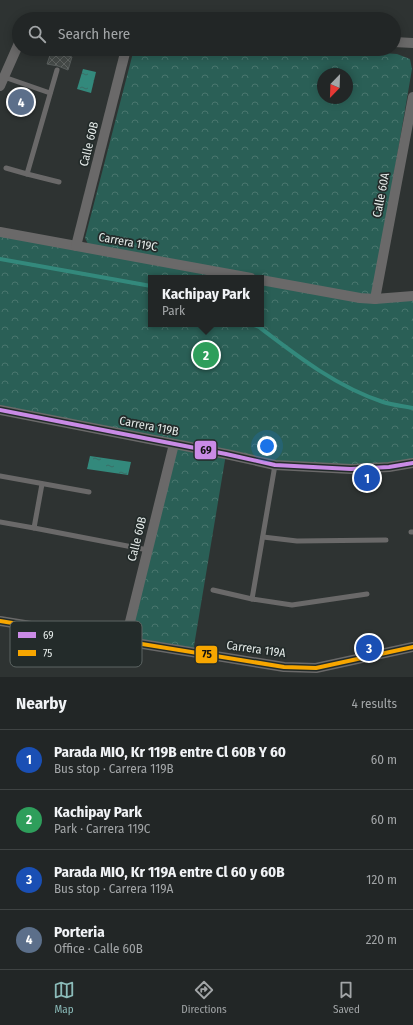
<!DOCTYPE html>
<html lang="en">
<head>
<meta charset="utf-8">
<style>
	body { margin:0; font-family:"Fira Sans Condensed",sans-serif; background:#2e3232; color:#f1f3f6 }
	.compass { position:absolute; left:317px; top:68px; width:36px; height:36px; border-radius:50%; background:#222626; box-shadow:0 2px 10px #0003; rotate:203deg }
	.you { position:absolute; left:267px; top:446px; width:14px; height:14px; margin:-10px; border:3px solid #fff; border-radius:50%; background:#1a73e8; box-shadow:0 0 0 6px #1a73e833 }
	.badge { display:grid; place-items:center; width:26px; height:26px; border-radius:50%; background:#8bbbb9; color:#fff; font-size:13px; font-weight:700 }
	.pin { position:absolute; translate:-50% -50%; border:2px solid #fff; box-shadow:0 1px 4px #0006 }
	.popup { position:absolute; left:148px; top:275px; width:116px; height:52px; box-sizing:border-box; display:grid; place-content:center; border-radius:0px; background:#222626; filter:drop-shadow(0 1px 3px #0005); font-size:13px; white-space:nowrap; color:#a2a5a7 }
	.popup b { font-size:15px; color:#f1f3f6 }
	.popup::after { content:''; position:absolute; left:50%; top:100%; margin-left:-8px; border:8px solid transparent; border-top-color:#222626 }
	.list { margin:0; padding:0; list-style:none }
	h2 { display:flex; justify-content:space-between; align-items:center; height:52px; margin:0; padding:0 16px; font-size:17px }
	h2 small { font-size:13px; font-weight:400; color:#a2a5a7 }
	.list li { display:grid; grid-template-columns:26px 1fr auto; gap:12px; align-items:center; box-sizing:border-box; height:60px; padding:0 16px; border-top:1px solid #3f4343 }
	.list b { display:block; font-size:15px; white-space:nowrap }
	.list p { margin:0; font-size:13px; white-space:nowrap; color:#a2a5a7 }
	.list em { font-size:13px; font-style:normal; color:#a2a5a7 }
	.icon { flex:none; width:22px; height:22px; fill:none; stroke:currentColor; stroke-width:2; stroke-linecap:round; stroke-linejoin:round }
	.map { position:relative; flex:none; width:413px; height:677px; overflow:hidden }
	.search { position:absolute; background:#222626; box-shadow:0 2px 10px #0003; left:12px; right:12px; top:12px; height:44px; display:flex; align-items:center; gap:10px; box-sizing:border-box; padding:0 14px; border-radius:22px; color:#a2a5a7; font-size:15px }
	.sheet { height:292px; background:#222626 }
	nav { display:flex; justify-content:space-around; align-items:center; box-sizing:border-box; height:56px; border-top:1px solid #3f4343; background:#222626; font-size:11px; color:#a2a5a7 }
	nav a { display:grid; justify-items:center; gap:2px }
	nav .on { color:#8bbbb9 }
	.map>svg:first-child { display:block }
	.park { fill:url(#park-crowns); fill-rule:evenodd }
	.water { fill:url(#water-ripples) }
	.lines { fill:none; stroke-linecap:round; stroke-linejoin:round }
	.stream { stroke:#33897c; stroke-width:4 }
	.building { fill:url(#building-cross-hatch); stroke:#585d5c }
	.lane { stroke:#6a6969; stroke-width:5 }
	.street { stroke:#6a6969; stroke-width:10 }
	.bus-1-casing { stroke:#232b2a; stroke-width:7 }
	.bus-2-casing { stroke:#232b2a; stroke-width:7 }
	.bus-1 { stroke:#ca8be6; stroke-width:4 }
	.bus-2 { stroke:#f7a600; stroke-width:4 }
	.labels { text-anchor:middle; dominant-baseline:central; stroke-width:3.5; stroke-linejoin:round; paint-order:stroke }
	.street-label { font-size:12px; fill:#e5ebe9; stroke:#232b2a }
	.key { fill:#232b2a; stroke:#5d6563; stroke-width:1 }
	.key-label { font-size:11px; fill:#e5ebe9 }
	.line-badge { stroke:#232b2a; stroke-width:1.5 }
	.pale-badge-label { font-size:11px; text-anchor:middle; font-weight:bold; fill:#111 }
</style>
</head>
<body>
<div class="map">
<svg width="413" height="677" viewBox="0 0 413 677">
	<defs>
		<pattern id="park-crowns" width="20" height="18" patternUnits="userSpaceOnUse"><rect width="20" height="18" fill="#2a5f56"/><path d="M2 6a3 3 0 1 1 6 0M12 15a3 3 0 1 1 6 0" fill="none" stroke="#49766e"/></pattern>
		<pattern id="water-ripples" width="26" height="14" patternUnits="userSpaceOnUse"><rect width="26" height="14" fill="#33897c"/><path d="M2 4q2-2 4 0t4 0M15 11q2-2 4 0t4 0" fill="none" stroke="#3a6e66"/></pattern>
		<pattern id="building-cross-hatch" width="8" height="8" patternUnits="userSpaceOnUse"><rect width="8" height="8" fill="#454a48"/><path d="M0 0l8 8M0 8l8-8" fill="none" stroke="#606462"/></pattern>
	</defs>
	<rect width="100%" height="100%" fill="#2e3332"/>
	<g class="park">
		<path d="M 134,49 L 325,49 L 397,54 L 410,59 L 412,69 L 374,291 L 369,296 L 88,244 L 85,238 ZM 323,74 L 347,74 L 347,98 L 323,98 Z"/>
		<path d="M 0,232 L 251,278 L 151,278 L 151,324 L 261,324 L 261,280 L 360,298 L 413,296 L 413,463 L 389,467 L 275,465 L 226,454 L 193,652 L 125,642 L 174,444 L 0,410 Z"/>
	</g>
	<g class="water">
		<path d="M 83,69 L 96,72 L 91,93 L 77,89 Z"/>
		<path d="M 90,456 L 131,462 L 128,475 L 87,469 Z"/>
	</g>
	<g class="lines">
		<g class="stream">
			<path d="M 0,259 L 151,286"/>
			<path d="M 252,324 L 259,327 C 297,356 337,387 383,402 C 392,405 403,406 413,408"/>
		</g>
	</g>
	<path class="building" d="M 51,52 L 72,57 L 68,70 L 58,66 L 47,64 Z"/>
	<g class="lines">
		<g class="lane">
			<path d="M 4,77 L 50,93"/>
			<path d="M 6,168 L 27,174 L 57,70"/>
			<path d="M 27,174 L 59,182"/>
			<path d="M 0,476 L 89,492"/>
			<path d="M 42,484 L 34,528 L 148,550"/>
			<path d="M 0,522 L 34,528"/>
			<path d="M 411,532 L 413,532"/>
			<path d="M 263,537 L 297,541 L 386,540"/>
			<path d="M 213,590 L 252,599 L 292,605 L 367,594"/>
			<path d="M 252,599 L 275,465"/>
		</g>
		<g class="street">
			<path d="M 394,42 L 413,43"/>
			<path d="M 0,86 L 19,43"/>
			<path d="M 0,232 L 251,278"/>
			<path d="M 76,246 L 126,49"/>
			<path d="M 261,280 L 360,298 L 375,299 L 413,296"/>
			<path d="M 375,299 L 413,97"/>
			<path d="M 0,410 L 226,454 L 275,465 L 351,469 L 389,467 L 413,463"/>
			<path d="M 0,621 L 284,667 L 316,668 L 413,647"/>
			<path d="M 125,642 L 174,444"/>
		</g>
		<g class="bus-1-casing">
			<path id="bus-1" d="M 0,410 L 226,454 L 275,465 L 351,469 L 389,467 L 413,463"/>
		</g>
		<g class="bus-2-casing">
			<path id="bus-2" d="M 0,621 L 284,667 L 316,668 L 413,647"/>
		</g>
		<use href="#bus-1" class="bus-1"/>
		<use href="#bus-2" class="bus-2"/>
	</g>
	<g class="labels">
		<g class="street-label">
			<text transform="translate(89 144) rotate(-76)">Calle 60B</text>
			<text transform="translate(381 195) rotate(-79)">Calle 60A</text>
			<text transform="translate(128 242) rotate(10)">Carrera 119C</text>
			<text transform="translate(149 426) rotate(11)">Carrera 119B</text>
			<text transform="translate(137 539) rotate(-76)">Calle 60B</text>
			<text transform="translate(256 649) rotate(8)">Carrera 119A</text>
		</g>
	</g>
	<rect x="10" y="621" width="132" height="46" rx="6" class="key"/>
	<rect x="18" y="632" width="18" height="6" fill="#ca8be6"/>
	<rect x="18" y="650" width="18" height="6" fill="#f7a600"/>
	<g class="key-label">
		<text x="43" y="639">69</text>
		<text x="43" y="657">75</text>
	</g>
	<g class="line-badge">
		<rect x="194" y="440" width="23" height="20" rx="4" fill="#ca8be6"/>
		<rect x="195" y="645" width="23" height="19" rx="4" fill="#f7a600"/>
	</g>
	<g class="pale-badge-label">
		<text x="206" y="454">69</text>
		<text x="207" y="658">75</text>
	</g>
</svg>
<svg class="compass" viewBox="-18 -18 36 36"><path d="M0-13l5 13h-10z" fill="#e53935"/><path d="M0 13l5-13h-10z" fill="#a2a5a7"/></svg>
<div class="you"></div>
<div class="pin badge" style="left:367px;top:478px;background:#1a4fb4">1</div>
<div class="pin badge" style="left:206px;top:355px;background:#2e9e5b">2</div>
<div class="popup"><b>Kachipay Park</b>Park</div>
<div class="pin badge" style="left:369px;top:648px;background:#1a4fb4">3</div>
<div class="pin badge" style="left:21px;top:102px;background:#5c6f8a">4</div>
<div class="search"><svg class="icon" aria-label="search" viewBox="0 0 24 24"><circle cx="10" cy="10" r="6"/><path d="M15 15l6 6"/></svg>Search here</div>
</div>
<section class="sheet">
<h2>Nearby<small>4 results</small></h2>
<ul class="list">
<li><span class="badge" style="background:#1a4fb4">1</span><div><b>Parada MIO, Kr 119B entre Cl 60B Y 60</b><p>Bus stop · Carrera 119B</p></div><em>60 m</em></li>
<li><span class="badge" style="background:#2e9e5b">2</span><div><b>Kachipay Park</b><p>Park · Carrera 119C</p></div><em>60 m</em></li>
<li><span class="badge" style="background:#1a4fb4">3</span><div><b>Parada MIO, Kr 119A entre Cl 60 y 60B</b><p>Bus stop · Carrera 119A</p></div><em>120 m</em></li>
<li><span class="badge" style="background:#5c6f8a">4</span><div><b>Porteria</b><p>Office · Calle 60B</p></div><em>220 m</em></li>
</ul>
</section>
<nav>
<a class="on"><svg class="icon" aria-label="map" viewBox="0 0 24 24"><path d="M3 6l6-2 6 2 6-2v14l-6 2-6-2-6 2zM9 4v14M15 6v14"/></svg>Map</a>
<a><svg class="icon" aria-label="directions" viewBox="0 0 24 24"><path d="M12 3l9 9-9 9-9-9zM9 14v-3h6M13 9l2 2-2 2"/></svg>Directions</a>
<a><svg class="icon" aria-label="saved" viewBox="0 0 24 24"><path d="M7 4h10v16l-5-4-5 4z"/></svg>Saved</a>
</nav>
</body>
</html>
